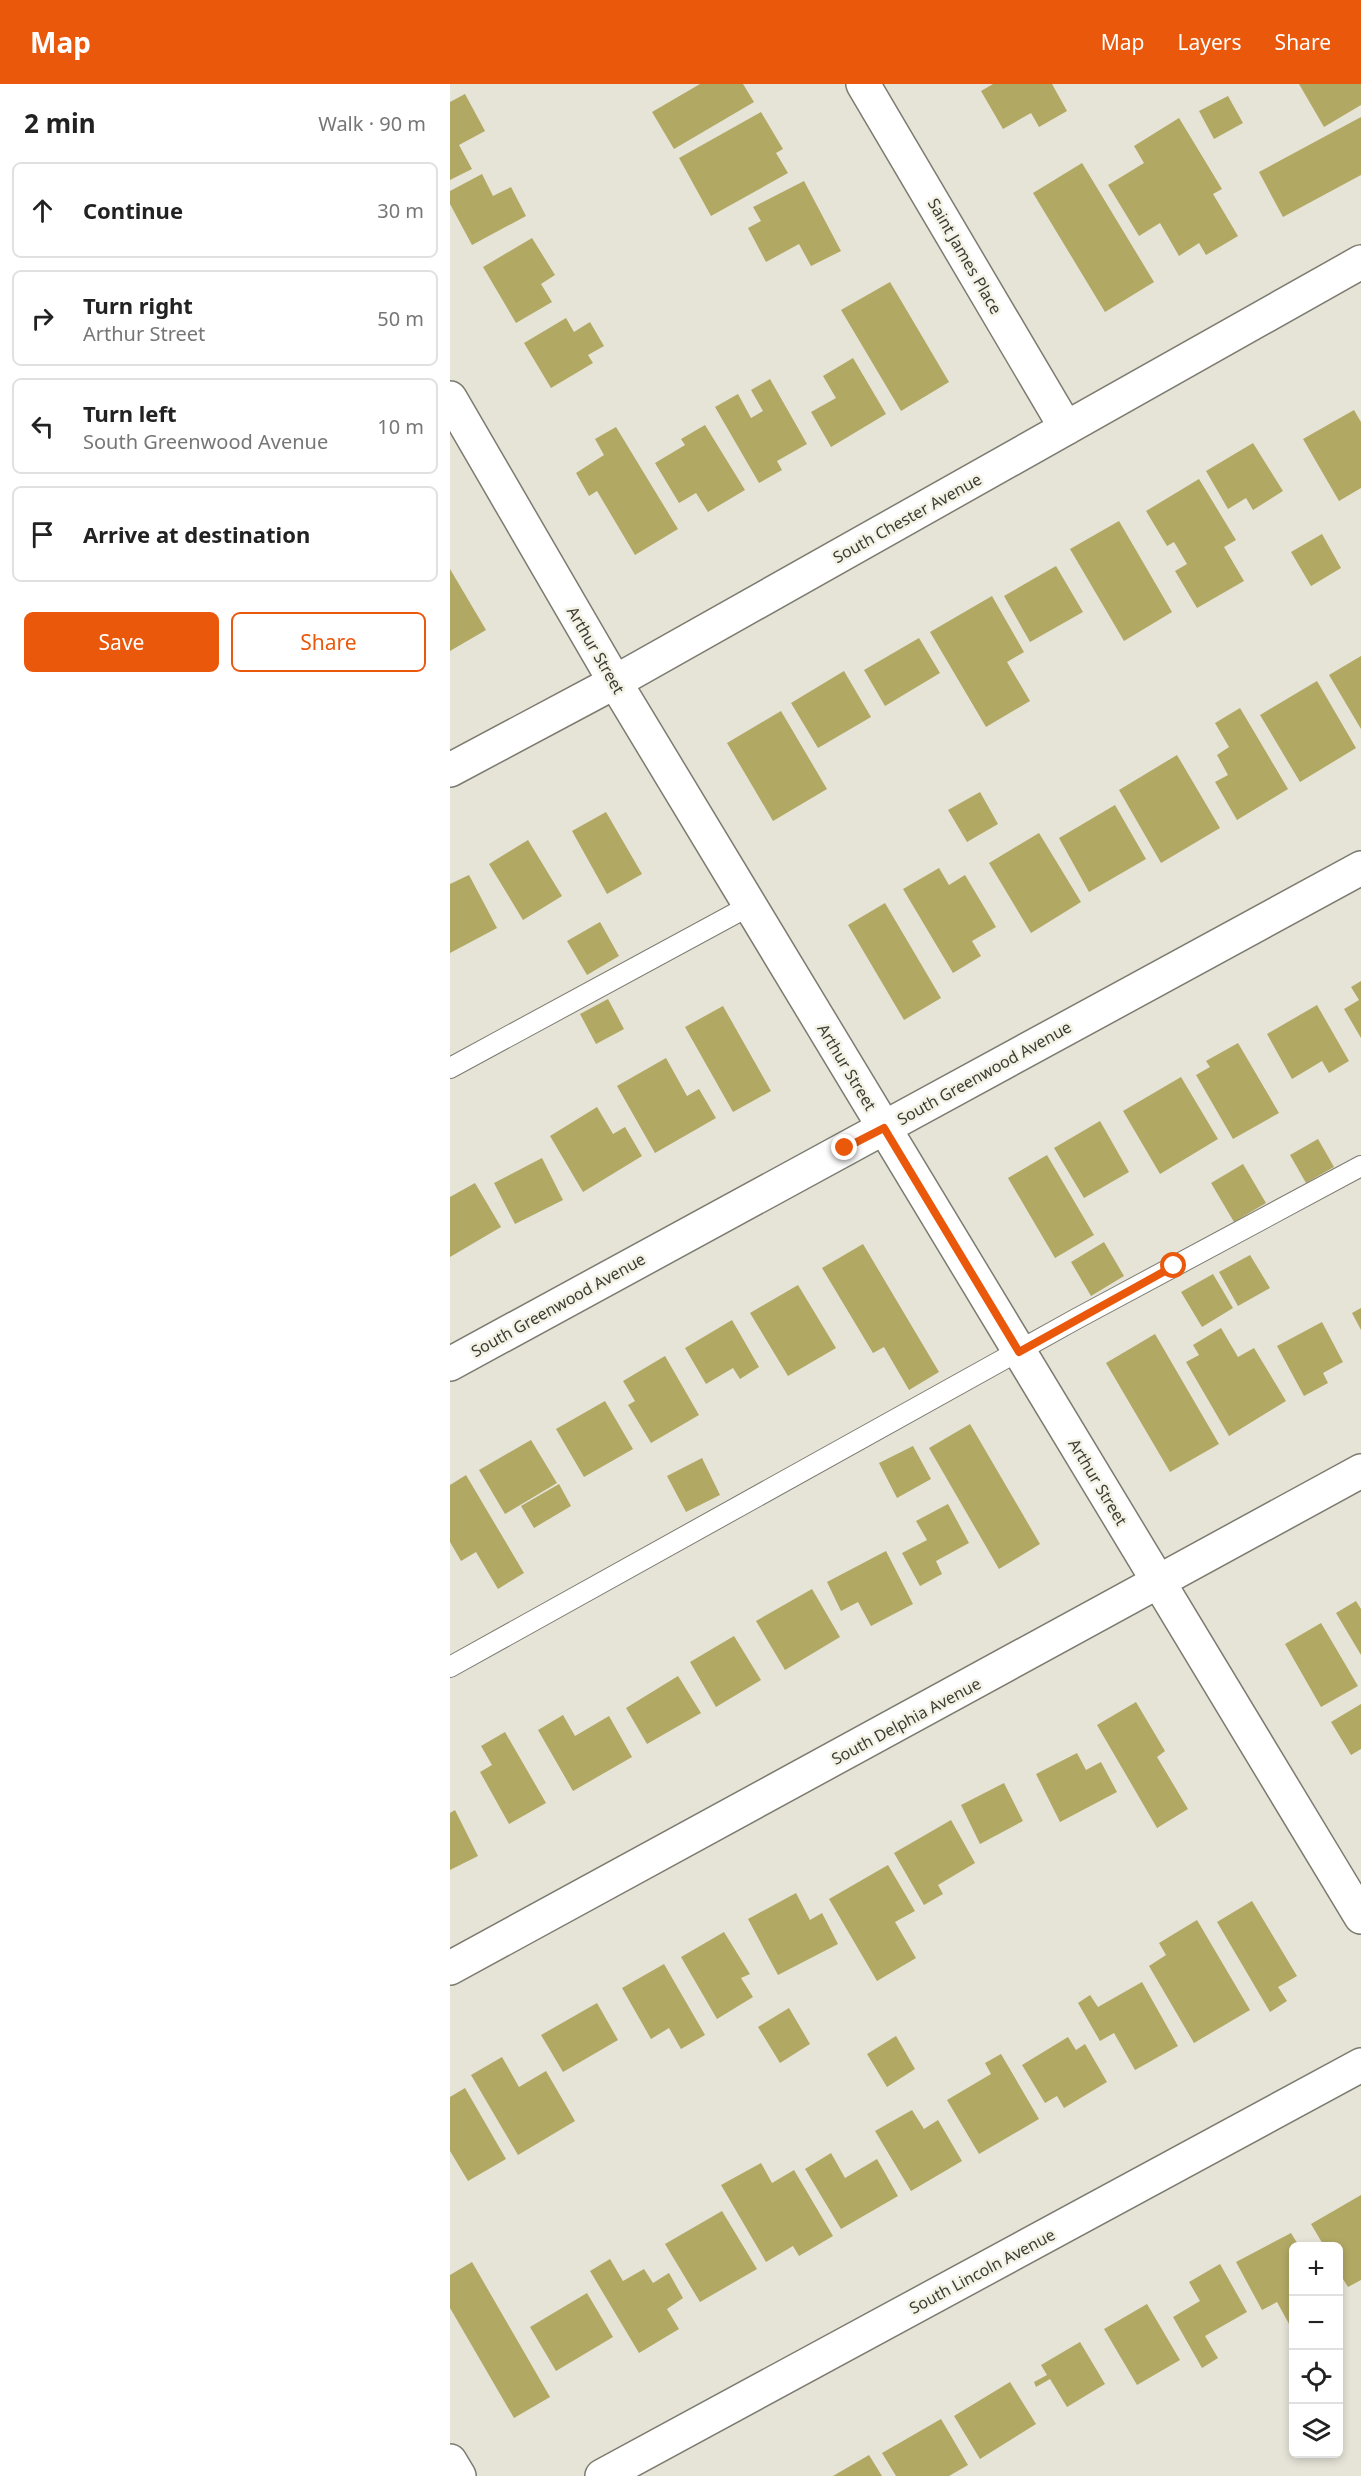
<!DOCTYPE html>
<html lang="en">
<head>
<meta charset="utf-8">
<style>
	body { margin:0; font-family:"Noto Sans",sans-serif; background:#f2f2f2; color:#222 }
	.controls { position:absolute; right:18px; bottom:18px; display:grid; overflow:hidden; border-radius:9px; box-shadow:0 3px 9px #0003 }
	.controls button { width:54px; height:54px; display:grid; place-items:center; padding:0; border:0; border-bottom:2px solid #e0e0e0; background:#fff; color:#222; font:30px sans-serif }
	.stop { position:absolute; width:18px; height:18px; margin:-14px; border:4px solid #ea580c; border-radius:50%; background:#fff }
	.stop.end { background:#ea580c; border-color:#fff; box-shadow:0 2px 6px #0008 }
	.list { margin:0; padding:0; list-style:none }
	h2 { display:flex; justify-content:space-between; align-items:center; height:78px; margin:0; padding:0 24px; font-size:26px }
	h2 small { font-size:20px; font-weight:400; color:#767676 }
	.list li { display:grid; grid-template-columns:39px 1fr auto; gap:18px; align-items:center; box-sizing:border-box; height:96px; margin:0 12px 12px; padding:0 12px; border:2px solid #e0e0e0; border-radius:9px }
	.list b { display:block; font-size:22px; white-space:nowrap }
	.list p { margin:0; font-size:20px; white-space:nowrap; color:#767676 }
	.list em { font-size:20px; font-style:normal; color:#767676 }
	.actions { display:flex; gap:12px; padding:18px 24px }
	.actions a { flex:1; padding:14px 0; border:2px solid #ea580c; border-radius:9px; text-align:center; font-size:21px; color:#ea580c }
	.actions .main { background:#ea580c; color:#fff }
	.icon { flex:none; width:33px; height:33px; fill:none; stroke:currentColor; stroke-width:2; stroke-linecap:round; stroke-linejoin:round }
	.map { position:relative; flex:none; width:911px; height:2392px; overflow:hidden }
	header { display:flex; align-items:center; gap:36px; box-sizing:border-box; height:84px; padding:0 30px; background:#ea580c; color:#fff }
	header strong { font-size:28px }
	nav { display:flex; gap:33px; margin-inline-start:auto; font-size:21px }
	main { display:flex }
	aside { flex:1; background:#fff }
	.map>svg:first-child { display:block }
	.building { fill:#b1a864 }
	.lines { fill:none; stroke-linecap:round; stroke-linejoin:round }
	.lane-casing { stroke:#7d7b6f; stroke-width:22 }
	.street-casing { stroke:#7d7b6f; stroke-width:36 }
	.lane { stroke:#fff; stroke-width:20 }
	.street { stroke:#fff; stroke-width:33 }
	.route { stroke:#ea580c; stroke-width:8 }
	.labels { text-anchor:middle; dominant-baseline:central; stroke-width:5; stroke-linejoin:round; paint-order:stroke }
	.street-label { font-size:16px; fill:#3c3c36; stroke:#f3f2e4 }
</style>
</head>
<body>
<header>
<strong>Map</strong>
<nav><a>Map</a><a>Layers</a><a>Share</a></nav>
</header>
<main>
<aside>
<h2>2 min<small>Walk · 90 m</small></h2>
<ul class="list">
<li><svg class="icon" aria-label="ahead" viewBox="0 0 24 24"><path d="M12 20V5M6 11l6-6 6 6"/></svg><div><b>Continue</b></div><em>30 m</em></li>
<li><svg class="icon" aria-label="right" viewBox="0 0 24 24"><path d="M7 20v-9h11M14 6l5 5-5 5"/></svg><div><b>Turn right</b><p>Arthur Street</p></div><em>50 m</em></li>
<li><svg class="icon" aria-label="left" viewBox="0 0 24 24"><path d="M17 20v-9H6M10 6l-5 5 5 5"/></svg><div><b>Turn left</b><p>South Greenwood Avenue</p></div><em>10 m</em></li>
<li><svg class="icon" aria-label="arrive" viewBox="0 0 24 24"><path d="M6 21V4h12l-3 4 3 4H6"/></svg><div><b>Arrive at destination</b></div></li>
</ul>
<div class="actions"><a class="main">Save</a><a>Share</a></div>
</aside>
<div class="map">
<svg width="911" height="2392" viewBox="0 0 911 2392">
	<rect width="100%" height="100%" fill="#e6e4d7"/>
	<g class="building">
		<path d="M 250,0 L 293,0 L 304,18 L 224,65 L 202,28 Z"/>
		<path d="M 543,0 L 602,0 L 617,27 L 589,43 L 581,29 L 553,45 L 531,7 Z"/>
		<path d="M 849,0 L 911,0 L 911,21 L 874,43 Z"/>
		<path d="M 15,10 L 35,47 L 9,61 L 22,85 L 0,96 L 0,18 Z"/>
		<path d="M 778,12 L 793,39 L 764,55 L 749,27 Z"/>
		<path d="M 311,28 L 333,65 L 326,69 L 338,89 L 261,132 L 229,74 Z"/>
		<path d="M 911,33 L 911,91 L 833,133 L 809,88 Z"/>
		<path d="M 729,34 L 772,105 L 763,110 L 788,152 L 756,171 L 749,159 L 729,172 L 710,139 L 689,152 L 658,101 L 694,79 L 684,62 Z"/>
		<path d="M 632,79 L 704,198 L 655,228 L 583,109 Z"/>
		<path d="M 32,90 L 43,112 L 61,103 L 76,132 L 22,161 L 0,120 L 0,107 Z"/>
		<path d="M 354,97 L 391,167 L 361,182 L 349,160 L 316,178 L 298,144 L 311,137 L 303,123 Z"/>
		<path d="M 82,154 L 105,191 L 91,200 L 102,218 L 66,239 L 33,183 Z"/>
		<path d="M 440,198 L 499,298 L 451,327 L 391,226 Z"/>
		<path d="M 116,234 L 124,248 L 140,238 L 154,262 L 138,271 L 143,279 L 101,304 L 74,259 Z"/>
		<path d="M 403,274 L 436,330 L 381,363 L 361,328 L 386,314 L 373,292 Z"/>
		<path d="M 320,295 L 357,360 L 327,377 L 332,386 L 309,399 L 265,323 L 288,310 L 301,334 L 313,327 L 301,306 Z"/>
		<path d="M 904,326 L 911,338 L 911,404 L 889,417 L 853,355 Z"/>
		<path d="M 255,341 L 295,406 L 258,428 L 246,409 L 229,419 L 205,379 L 235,361 L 231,355 Z"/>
		<path d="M 166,343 L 228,445 L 185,471 L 147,407 L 139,412 L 126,389 L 154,371 L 145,355 Z"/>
		<path d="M 803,359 L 833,407 L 803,426 L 796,414 L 778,425 L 756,387 Z"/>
		<path d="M 749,395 L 786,456 L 774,463 L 794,497 L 747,524 L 725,487 L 737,480 L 724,458 L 717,462 L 696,427 Z"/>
		<path d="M 669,437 L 722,528 L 674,557 L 620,465 Z"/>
		<path d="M 872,450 L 891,484 L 861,502 L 841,468 Z"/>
		<path d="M 606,482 L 633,528 L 580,558 L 554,512 Z"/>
		<path d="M 0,485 L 36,546 L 0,567 Z"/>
		<path d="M 542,512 L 574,568 L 557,578 L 580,617 L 536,643 L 480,548 Z"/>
		<path d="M 469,554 L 490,589 L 435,622 L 414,586 Z"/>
		<path d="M 911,572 L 911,645 L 879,591 Z"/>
		<path d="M 394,587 L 421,633 L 368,664 L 341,619 Z"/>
		<path d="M 867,597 L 906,664 L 850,698 L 810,631 Z"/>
		<path d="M 790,624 L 838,705 L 787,736 L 765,698 L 778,691 L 767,671 L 779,663 L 765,639 Z"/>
		<path d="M 331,627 L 377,705 L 323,737 L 277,659 Z"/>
		<path d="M 727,671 L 770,744 L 711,779 L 669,706 Z"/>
		<path d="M 530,708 L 548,740 L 517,758 L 498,726 Z"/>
		<path d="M 665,721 L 696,775 L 639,808 L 609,754 Z"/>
		<path d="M 156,728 L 192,790 L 157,810 L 122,747 Z"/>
		<path d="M 589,749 L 631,818 L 581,849 L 539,779 Z"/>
		<path d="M 78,756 L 112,812 L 73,836 L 39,780 Z"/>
		<path d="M 489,784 L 499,801 L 515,791 L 546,843 L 522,857 L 531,872 L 503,889 L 453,805 Z"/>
		<path d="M 19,791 L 47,844 L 0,869 L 0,800 Z"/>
		<path d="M 435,819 L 491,914 L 454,936 L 398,841 Z"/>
		<path d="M 150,838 L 169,872 L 137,891 L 117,857 Z"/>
		<path d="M 911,897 L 911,954 L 894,925 L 909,916 L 901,903 Z"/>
		<path d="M 158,915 L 174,945 L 146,960 L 130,930 Z"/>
		<path d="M 867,921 L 899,977 L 879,989 L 872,977 L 842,995 L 817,950 Z"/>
		<path d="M 273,922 L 321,1007 L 283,1028 L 235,943 Z"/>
		<path d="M 788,959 L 829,1029 L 783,1055 L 746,991 L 760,983 L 756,977 Z"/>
		<path d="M 216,974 L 237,1012 L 249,1005 L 266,1034 L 205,1069 L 167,1002 Z"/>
		<path d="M 731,993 L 768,1055 L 710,1090 L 673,1027 Z"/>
		<path d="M 147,1023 L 163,1050 L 175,1043 L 192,1072 L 133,1108 L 100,1052 Z"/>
		<path d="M 650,1037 L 679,1088 L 634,1114 L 604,1064 Z"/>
		<path d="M 868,1055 L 884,1083 L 856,1099 L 840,1071 Z"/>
		<path d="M 597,1071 L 644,1151 L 605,1174 L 558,1094 Z"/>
		<path d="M 92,1074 L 113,1116 L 65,1140 L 44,1099 Z"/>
		<path d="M 793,1080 L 816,1119 L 784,1138 L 761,1099 Z"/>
		<path d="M 25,1099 L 51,1143 L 0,1173 L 0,1113 Z"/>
		<path d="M 654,1158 L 674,1192 L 641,1212 L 621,1178 Z"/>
		<path d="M 413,1160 L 489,1288 L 459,1306 L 434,1263 L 423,1269 L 372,1184 Z"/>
		<path d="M 800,1171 L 820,1204 L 788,1222 L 769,1188 Z"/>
		<path d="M 763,1190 L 783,1224 L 752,1243 L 731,1208 Z"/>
		<path d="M 348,1201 L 386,1264 L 338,1292 L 300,1229 Z"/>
		<path d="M 911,1224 L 911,1246 L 902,1229 Z"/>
		<path d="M 282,1236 L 309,1283 L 290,1295 L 283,1284 L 256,1300 L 235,1264 Z"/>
		<path d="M 872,1238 L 893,1278 L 873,1289 L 878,1299 L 854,1312 L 827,1262 Z"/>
		<path d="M 771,1244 L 788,1273 L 804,1264 L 836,1317 L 779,1352 L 736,1278 L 749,1271 L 743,1261 Z"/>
		<path d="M 705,1250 L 769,1360 L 720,1388 L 656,1279 Z"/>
		<path d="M 215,1272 L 249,1331 L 201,1359 L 178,1321 L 185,1317 L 173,1297 Z"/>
		<path d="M 155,1317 L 183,1365 L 134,1393 L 106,1345 Z"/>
		<path d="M 520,1340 L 590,1460 L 549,1485 L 479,1364 Z"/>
		<path d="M 81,1356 L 107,1399 L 55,1430 L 29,1386 Z"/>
		<path d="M 463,1362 L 481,1395 L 447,1414 L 429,1379 Z"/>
		<path d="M 252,1374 L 270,1411 L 236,1428 L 217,1392 Z"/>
		<path d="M 16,1391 L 74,1489 L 48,1505 L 26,1468 L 11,1477 L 0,1458 L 0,1401 Z"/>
		<path d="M 109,1400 L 121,1422 L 84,1444 L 71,1422 Z"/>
		<path d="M 498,1420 L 519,1459 L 486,1477 L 492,1490 L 470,1502 L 452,1469 L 477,1456 L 466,1437 Z"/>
		<path d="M 436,1467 L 463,1520 L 421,1542 L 408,1518 L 391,1527 L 377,1498 Z"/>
		<path d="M 362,1505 L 390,1553 L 335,1586 L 306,1537 Z"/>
		<path d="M 906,1517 L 911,1525 L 911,1571 L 886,1529 Z"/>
		<path d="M 871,1539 L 908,1602 L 871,1623 L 835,1560 Z"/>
		<path d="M 284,1552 L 311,1596 L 266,1623 L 240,1578 Z"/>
		<path d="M 228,1592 L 251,1629 L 197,1660 L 176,1624 Z"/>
		<path d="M 686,1618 L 715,1667 L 707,1673 L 738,1725 L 707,1744 L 647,1641 Z"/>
		<path d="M 911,1620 L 911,1665 L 901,1671 L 881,1638 Z"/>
		<path d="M 113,1631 L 125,1652 L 159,1632 L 182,1673 L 123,1707 L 88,1646 Z"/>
		<path d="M 55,1648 L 96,1719 L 59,1740 L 30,1688 L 42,1681 L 31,1662 Z"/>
		<path d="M 627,1669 L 636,1686 L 651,1678 L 667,1708 L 610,1738 L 586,1690 Z"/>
		<path d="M 554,1699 L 573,1737 L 530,1760 L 511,1721 Z"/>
		<path d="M 5,1726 L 28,1772 L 0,1786 L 0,1729 Z"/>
		<path d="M 501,1736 L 525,1779 L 488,1801 L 493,1810 L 474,1821 L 444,1769 Z"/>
		<path d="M 438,1781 L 465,1827 L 445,1838 L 466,1874 L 427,1897 L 379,1815 Z"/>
		<path d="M 346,1809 L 360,1836 L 372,1829 L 388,1860 L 328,1891 L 298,1835 Z"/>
		<path d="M 802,1817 L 847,1892 L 828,1903 L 837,1917 L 820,1928 L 767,1838 Z"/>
		<path d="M 747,1836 L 800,1926 L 744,1959 L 699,1882 L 716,1871 L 709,1859 Z"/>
		<path d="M 274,1848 L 300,1890 L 291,1894 L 303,1913 L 267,1935 L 231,1873 Z"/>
		<path d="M 214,1880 L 255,1951 L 231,1965 L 219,1944 L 201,1955 L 172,1904 Z"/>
		<path d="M 692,1898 L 728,1962 L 685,1986 L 664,1949 L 650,1957 L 628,1919 L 640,1911 L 648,1923 Z"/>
		<path d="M 147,1919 L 168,1956 L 113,1988 L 91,1951 Z"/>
		<path d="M 339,1924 L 360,1960 L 330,1979 L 308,1943 Z"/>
		<path d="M 446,1952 L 465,1985 L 437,2003 L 417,1970 Z"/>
		<path d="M 618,1953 L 626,1966 L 635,1960 L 657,1998 L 614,2024 L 607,2012 L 595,2019 L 572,1981 Z"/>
		<path d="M 551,1970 L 589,2035 L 529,2070 L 497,2016 L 541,1990 L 535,1979 Z"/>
		<path d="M 52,1973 L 69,2003 L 96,1987 L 125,2037 L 68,2071 L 21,1991 Z"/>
		<path d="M 15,2004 L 56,2075 L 18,2097 L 0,2067 L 0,2013 Z"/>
		<path d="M 462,2026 L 474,2045 L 488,2036 L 512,2077 L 461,2107 L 425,2047 Z"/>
		<path d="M 381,2069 L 395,2094 L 427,2075 L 448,2112 L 391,2145 L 355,2085 Z"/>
		<path d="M 311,2079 L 322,2099 L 344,2086 L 383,2152 L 349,2172 L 343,2162 L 316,2178 L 271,2101 Z"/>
		<path d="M 911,2111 L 911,2196 L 898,2203 L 888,2187 L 888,2162 L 874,2162 L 861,2140 Z"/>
		<path d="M 272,2127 L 307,2185 L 250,2218 L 215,2160 Z"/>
		<path d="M 841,2149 L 849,2162 L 844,2162 L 844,2249 L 827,2218 L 812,2226 L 786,2178 Z"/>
		<path d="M 160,2175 L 173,2197 L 194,2185 L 203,2199 L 219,2189 L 233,2214 L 217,2225 L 229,2245 L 189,2269 L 140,2187 Z"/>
		<path d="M 22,2178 L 100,2313 L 64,2334 L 0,2224 L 0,2191 Z"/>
		<path d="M 770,2180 L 797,2228 L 755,2252 L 768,2274 L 752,2284 L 723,2233 L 750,2217 L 739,2198 Z"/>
		<path d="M 137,2209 L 163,2253 L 106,2287 L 80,2243 Z"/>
		<path d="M 697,2220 L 730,2276 L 687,2301 L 654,2245 Z"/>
		<path d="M 630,2258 L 655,2300 L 617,2323 L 600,2295 L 586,2303 L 584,2298 L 597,2291 L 591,2281 Z"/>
		<path d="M 560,2298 L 586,2340 L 530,2375 L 504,2332 Z"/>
		<path d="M 491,2335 L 518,2381 L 499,2392 L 446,2392 L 432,2369 Z"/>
		<path d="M 419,2371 L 432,2392 L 383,2392 Z"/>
	</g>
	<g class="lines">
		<g class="lane-casing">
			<g id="lane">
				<path d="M 0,984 L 299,822"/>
				<path d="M 0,1583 L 626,1235 L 911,1082"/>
			</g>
		</g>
		<g class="street-casing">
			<g id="street">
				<path d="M 413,0 L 616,344"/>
				<path d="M 0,314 L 165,598 L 911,1833"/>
				<path d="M 0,686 L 165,598 L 911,178"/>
				<path d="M 0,1280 L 911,784"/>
				<path d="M 0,1884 L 911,1387"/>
				<path d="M 0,2377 L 9,2392"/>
				<path d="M 152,2392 L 911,1981"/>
			</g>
		</g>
		<use href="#lane" class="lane"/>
		<use href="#street" class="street"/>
	</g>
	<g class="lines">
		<path class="route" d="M 395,1064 L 434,1044 L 569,1268 L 724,1182"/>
	</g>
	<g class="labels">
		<g class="street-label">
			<text transform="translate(515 172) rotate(60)">Saint James Place</text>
			<text transform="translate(457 434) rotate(-29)">South Chester Avenue</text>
			<text transform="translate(146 566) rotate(60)">Arthur Street</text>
			<text transform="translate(397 983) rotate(59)">Arthur Street</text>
			<text transform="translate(534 989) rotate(-29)">South Greenwood Avenue</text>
			<text transform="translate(108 1221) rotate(-29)">South Greenwood Avenue</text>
			<text transform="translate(648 1398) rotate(59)">Arthur Street</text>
			<text transform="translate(456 1637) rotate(-28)">South Delphia Avenue</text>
			<text transform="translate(532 2187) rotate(-28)">South Lincoln Avenue</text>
		</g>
	</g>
</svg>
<div class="controls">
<button>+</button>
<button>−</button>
<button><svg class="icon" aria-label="locate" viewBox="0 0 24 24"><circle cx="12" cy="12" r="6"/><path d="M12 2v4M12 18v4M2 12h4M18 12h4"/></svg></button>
<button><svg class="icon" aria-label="layers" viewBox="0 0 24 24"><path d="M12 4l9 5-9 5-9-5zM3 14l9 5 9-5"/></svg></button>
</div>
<div class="stop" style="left:724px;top:1182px"></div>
<div class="stop end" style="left:395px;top:1064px"></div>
</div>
</main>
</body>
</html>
